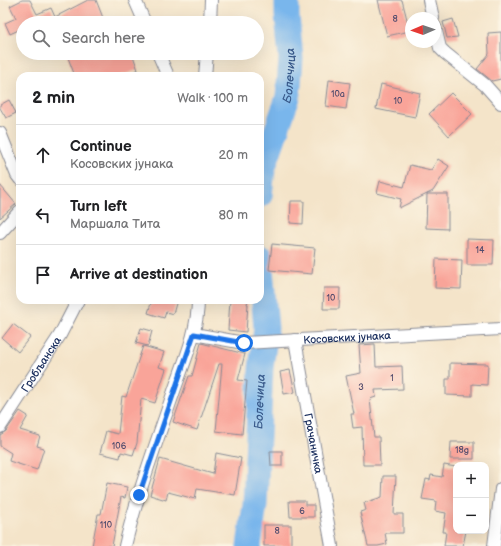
<!DOCTYPE html>
<html lang="en">
<head>
<meta charset="utf-8">
<style>
	body { margin:0; font-family:"Balsamiq Sans",sans-serif; background:#f2f2f2; color:#202124 }
	.controls { position:absolute; right:12px; bottom:12px; display:grid; overflow:hidden; border-radius:8px; box-shadow:0 4px 16px #0002 }
	.controls button { width:36px; height:36px; display:grid; place-items:center; padding:0; border:0; border-bottom:1px solid #e0e0e0; background:#fff; color:#202124; font:20px sans-serif }
	.compass { position:absolute; left:405px; top:12px; width:36px; height:36px; border-radius:50%; background:#fff; box-shadow:0 4px 16px #0002; rotate:268deg }
	.stop { position:absolute; width:12px; height:12px; margin:-9px; border:3px solid #1a73e8; border-radius:50%; background:#fff }
	.stop.end { background:#1a73e8; border-color:#fff; box-shadow:0 1px 4px #0008 }
	.list { margin:0; padding:0; list-style:none }
	h2 { display:flex; justify-content:space-between; align-items:center; height:52px; margin:0; padding:0 16px; font-size:17px }
	h2 small { font-size:13px; font-weight:400; color:#757577 }
	.list li { display:grid; grid-template-columns:26px 1fr auto; gap:12px; align-items:center; box-sizing:border-box; height:60px; padding:0 16px; border-top:1px solid #e0e0e0 }
	.list b { display:block; font-size:15px; white-space:nowrap }
	.list p { margin:0; font-size:13px; white-space:nowrap; color:#757577 }
	.list em { font-size:13px; font-style:normal; color:#757577 }
	.icon { flex:none; width:22px; height:22px; fill:none; stroke:currentColor; stroke-width:2; stroke-linecap:round; stroke-linejoin:round }
	.map { position:relative; flex:none; width:501px; height:546px; overflow:hidden }
	.search { position:absolute; background:#fff; box-shadow:0 4px 16px #0002; left:16px; top:16px; width:248px; height:44px; display:flex; align-items:center; gap:10px; box-sizing:border-box; padding:0 14px; border-radius:22px; color:#757577; font-size:15px }
	.panel { position:absolute; background:#fff; box-shadow:0 4px 16px #0002; left:16px; top:72px; width:248px; height:232px; border-radius:12px }
	.map>svg:first-child { display:block }
	.lines { fill:none; stroke-linecap:round; stroke-linejoin:round }
	.river { stroke:#79b6ec; stroke-width:25 }
	.building { fill:#f9a499 }
	.street-casing { stroke:#888a94; stroke-width:14 }
	.street { stroke:#fff; stroke-width:12 }
	.route { stroke:#1a73e8; stroke-width:5 }
	.labels { text-anchor:middle; dominant-baseline:central; stroke-width:3; stroke-linejoin:round; paint-order:stroke }
	.number-label { font-size:9px; fill:#524c6d }
	.street-label { font-size:11px; fill:#1b2f5e; stroke:#fcf5e5 }
	.water-label { font-size:12px; font-style:italic; fill:#375889; stroke:#fcf5e5 }
</style>
</head>
<body>
<div class="map">
<svg width="501" height="546" viewBox="0 0 501 546">
	<rect width="100%" height="100%" fill="#fcf5e5"/>
	<filter id="ink" filterUnits="userSpaceOnUse"><feTurbulence type="fractalNoise" baseFrequency=".025" numOctaves="2"/><feDisplacementMap in="SourceGraphic" scale="8" xChannelSelector="R" yChannelSelector="G"/><feConvolveMatrix kernelMatrix="1 2 1 2 8 2 1 2 1" color-interpolation-filters="sRGB"/></filter>
	<filter id="wash" filterUnits="userSpaceOnUse"><feTurbulence type="fractalNoise" baseFrequency=".012" numOctaves="4" result="noise"/><feDisplacementMap in="SourceGraphic" scale="16" xChannelSelector="R" yChannelSelector="G"/><feGaussianBlur stdDeviation="0.9" result="paint"/><feColorMatrix in="noise" values="0 0 0 0 0 0 0 0 0 0 0 0 0 0 0 0 0 1.4 0 .05"/><feComposite in="paint" operator="in"/></filter>
	<g filter="url(#wash)">
		<rect width="100%" height="100%" fill="#f4e4c9"/>
		<g class="lines">
			<g class="river">
				<path id="s1" d="M 260,195 L 263,169 L 288,97 L 291,59 L 287,15 L 287,0"/>
				<path id="s2" d="M 249,546 L 255,505 L 261,369 L 266,328 L 260,257"/>
			</g>
		</g>
		<g id="blocks">
			<g class="building">
				<path d="M 22,0 L 30,0 L 37,14 L 51,8 L 55,17 L 88,0 L 96,0 L 105,23 L 23,23 L 23,28 L 10,34 L 5,23 L 16,18 L 10,6 Z"/>
				<path d="M 378,0 L 402,0 L 410,31 L 387,36 Z"/>
				<path d="M 453,19 L 458,37 L 447,38 L 443,22 Z"/>
				<path d="M 501,32 L 501,79 L 492,81 L 477,69 L 489,54 L 488,33 Z"/>
				<path d="M 73,53 L 132,53 L 138,70 L 119,76 L 75,76 L 67,55 Z"/>
				<path d="M 329,80 L 350,83 L 346,109 L 326,106 Z"/>
				<path d="M 381,84 L 420,93 L 415,117 L 376,109 Z"/>
				<path d="M 451,93 L 472,114 L 449,136 L 429,114 Z"/>
				<path d="M 9,100 L 16,113 L 6,118 L 0,108 L 0,105 Z"/>
				<path d="M 438,159 L 449,166 L 433,191 L 427,194 L 448,194 L 448,229 L 426,228 L 427,194 L 399,208 L 401,199 L 377,193 L 380,181 L 404,187 L 410,165 L 431,170 Z"/>
				<path d="M 0,185 L 16,204 L 0,218 Z"/>
				<path d="M 291,201 L 304,201 L 303,224 L 290,223 Z"/>
				<path d="M 467,239 L 494,240 L 493,265 L 467,265 Z"/>
				<path d="M 272,244 L 315,248 L 312,274 L 269,270 Z"/>
				<path d="M 436,259 L 462,260 L 461,289 L 435,288 Z"/>
				<path d="M 324,288 L 340,288 L 339,309 L 323,309 Z"/>
				<path d="M 152,300 L 177,300 L 173,314 L 166,312 L 164,318 L 148,313 Z"/>
				<path d="M 230,300 L 248,300 L 247,304 L 248,304 L 246,332 L 228,330 Z"/>
				<path d="M 13,324 L 30,337 L 18,352 L 2,338 Z"/>
				<path d="M 141,328 L 152,331 L 148,346 L 136,343 Z"/>
				<path d="M 201,343 L 245,354 L 238,380 L 247,381 L 242,434 L 216,431 L 222,364 L 219,364 L 197,430 L 173,422 L 189,376 L 192,376 Z"/>
				<path d="M 375,344 L 376,367 L 402,366 L 403,389 L 375,390 L 376,397 L 370,399 L 374,437 L 379,437 L 380,465 L 363,465 L 362,427 L 353,428 L 351,414 L 354,414 L 346,376 L 361,373 L 359,345 Z"/>
				<path d="M 143,346 L 164,352 L 159,367 L 166,369 L 155,403 L 141,399 L 137,443 L 133,455 L 121,452 L 120,458 L 100,453 L 106,431 L 118,434 L 122,396 L 126,397 Z"/>
				<path d="M 450,363 L 488,364 L 487,385 L 472,384 L 472,396 L 446,395 L 446,379 L 450,379 Z"/>
				<path d="M 290,370 L 295,392 L 284,394 L 280,372 Z"/>
				<path d="M 20,411 L 28,416 L 20,430 L 40,436 L 37,446 L 44,448 L 37,470 L 9,461 L 11,453 L 0,446 L 0,435 L 6,431 Z"/>
				<path d="M 451,442 L 474,442 L 474,459 L 450,459 Z"/>
				<path d="M 270,451 L 282,451 L 282,466 L 271,466 Z"/>
				<path d="M 216,453 L 241,458 L 235,495 L 197,489 L 195,499 L 168,492 L 166,500 L 150,495 L 160,459 L 213,474 Z"/>
				<path d="M 444,465 L 456,467 L 456,531 L 466,531 L 463,546 L 444,546 L 446,532 L 443,532 L 446,513 L 435,511 L 436,501 L 422,499 L 426,479 L 430,480 L 431,475 L 442,477 Z"/>
				<path d="M 383,476 L 396,476 L 394,514 L 403,514 L 403,533 L 385,533 L 387,544 L 378,546 L 368,546 L 360,512 L 366,510 L 364,503 L 382,497 Z"/>
				<path d="M 107,483 L 127,487 L 125,498 L 121,497 L 112,546 L 92,546 L 98,514 L 101,514 Z"/>
				<path d="M 289,501 L 305,501 L 305,505 L 314,505 L 314,517 L 290,517 Z"/>
				<rect x="264" y="525" width="27" height="21"/>
			</g>
		</g>
	</g>
	<g filter="url(#ink)">
		<use href="#blocks" fill-opacity="0" stroke="#888a94" stroke-width="1"/>
		<g class="lines">
			<g class="street-casing">
				<g id="street">
					<path d="M 135,0 L 145,23"/>
					<path d="M 429,0 L 433,18"/>
					<path d="M 210,23 L 211,0"/>
					<path d="M 435,27 L 440,48 L 445,53 L 485,85 L 501,103"/>
					<path d="M 158,53 L 168,76"/>
					<path d="M 205,76 L 207,53"/>
					<path d="M 0,133 L 17,175 L 20,179"/>
					<path d="M 0,233 L 20,211"/>
					<path id="s3" d="M 194,334 L 244,343 L 501,329"/>
					<path id="s4" d="M 295,340 L 332,546"/>
					<path id="s5" d="M 0,427 L 60,335 L 78,300"/>
					<path d="M 125,546 C 137,495 156,444 173,394 C 183,364 198,333 198,300"/>
					<path d="M 494,546 L 501,489"/>
				</g>
			</g>
			<use href="#street" class="street"/>
		</g>
	</g>
	<g class="lines" filter="url(#ink)">
		<path class="route" d="M 139,495 L 194,334 L 244,343"/>
	</g>
	<g class="labels">
		<g class="number-label">
			<text x="395" y="19">8</text>
			<text x="338" y="94">10a</text>
			<text x="398" y="101">10</text>
			<text x="480" y="250">14</text>
			<text x="331" y="298">10</text>
			<text x="392" y="378">1</text>
			<text x="361" y="387">3</text>
			<text x="119" y="446">106</text>
			<text x="462" y="450">18g</text>
			<text x="302" y="511">6</text>
			<text x="106" y="525">110</text>
			<text x="277" y="531">8</text>
		</g>
		<g class="street-label">
			<text stroke="none"><textPath href="#s3" startOffset="154">Косовских јунака</textPath></text>
			<text stroke="none"><textPath href="#s5" startOffset="75">Гробљанска</textPath></text>
			<text stroke="none"><textPath href="#s4" startOffset="105">Грачаничка</textPath></text>
		</g>
		<g class="water-label">
			<text stroke="none"><textPath href="#s1" startOffset="124">Болечица</textPath></text>
			<text stroke="none"><textPath href="#s2" startOffset="145">Болечица</textPath></text>
		</g>
	</g>
</svg>
<div class="controls">
<button>+</button>
<button>−</button>
</div>
<svg class="compass" viewBox="-18 -18 36 36"><path d="M0-13l5 13h-10z" fill="#e53935"/><path d="M0 13l5-13h-10z" fill="#757577"/></svg>
<div class="stop" style="left:244px;top:343px"></div>
<div class="stop end" style="left:139px;top:495px"></div>
<div class="search"><svg class="icon" aria-label="search" viewBox="0 0 24 24"><circle cx="10" cy="10" r="6"/><path d="M15 15l6 6"/></svg>Search here</div>
<section class="panel">
<h2>2 min<small>Walk · 100 m</small></h2>
<ul class="list">
<li><svg class="icon" aria-label="ahead" viewBox="0 0 24 24"><path d="M12 20V5M6 11l6-6 6 6"/></svg><div><b>Continue</b><p>Косовских јунака</p></div><em>20 m</em></li>
<li><svg class="icon" aria-label="left" viewBox="0 0 24 24"><path d="M17 20v-9H6M10 6l-5 5 5 5"/></svg><div><b>Turn left</b><p>Маршала Тита</p></div><em>80 m</em></li>
<li><svg class="icon" aria-label="arrive" viewBox="0 0 24 24"><path d="M6 21V4h12l-3 4 3 4H6"/></svg><div><b>Arrive at destination</b></div></li>
</ul>
</section>
</div>
</body>
</html>
